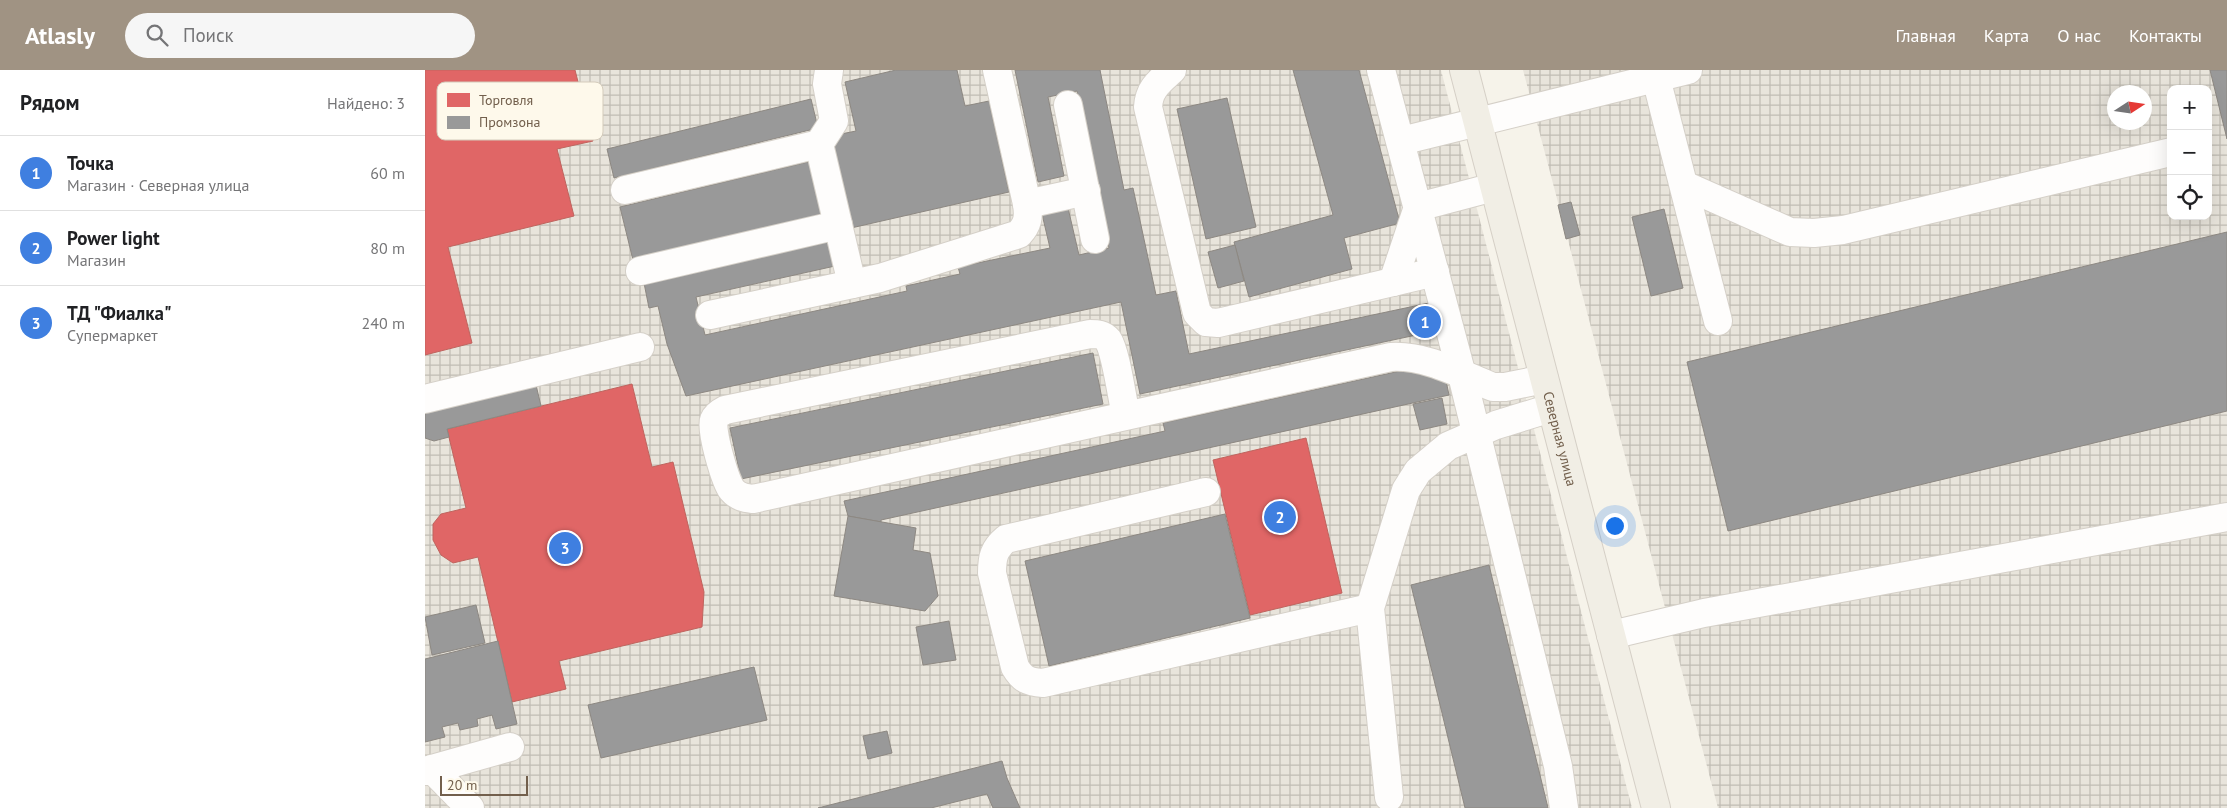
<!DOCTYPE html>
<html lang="ru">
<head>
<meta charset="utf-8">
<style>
	body { margin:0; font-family:"PT Sans",sans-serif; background:#f6f6f6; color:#202124 }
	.controls { position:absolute; right:15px; top:15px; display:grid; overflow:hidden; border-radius:10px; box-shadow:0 5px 20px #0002 }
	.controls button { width:45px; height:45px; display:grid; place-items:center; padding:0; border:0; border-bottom:1px solid #e0e0e0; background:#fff; color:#202124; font:25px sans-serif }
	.compass { position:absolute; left:1682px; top:15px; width:45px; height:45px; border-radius:50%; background:#fff; box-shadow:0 5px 20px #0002; rotate:78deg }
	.scale { position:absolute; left:15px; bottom:12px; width:88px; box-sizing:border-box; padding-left:5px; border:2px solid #725f4c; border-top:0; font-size:14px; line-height:18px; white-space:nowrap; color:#725f4c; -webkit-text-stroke:4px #fef9eb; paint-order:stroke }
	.you { position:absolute; left:1189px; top:455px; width:18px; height:18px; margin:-12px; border:4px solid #fff; border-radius:50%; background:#1a73e8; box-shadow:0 0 0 8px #1a73e833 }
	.badge { display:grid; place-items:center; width:32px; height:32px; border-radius:50%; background:#a09383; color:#fff; font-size:16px; font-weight:700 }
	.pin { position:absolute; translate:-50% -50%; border:2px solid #fff; box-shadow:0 1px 5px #0006 }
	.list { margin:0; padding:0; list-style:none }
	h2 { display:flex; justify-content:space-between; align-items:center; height:65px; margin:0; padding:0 20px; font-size:21px }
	h2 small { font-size:16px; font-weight:400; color:#757577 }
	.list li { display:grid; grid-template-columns:32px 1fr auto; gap:15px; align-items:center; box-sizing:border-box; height:75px; padding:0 20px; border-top:1px solid #e0e0e0 }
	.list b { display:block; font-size:19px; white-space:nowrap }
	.list p { margin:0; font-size:16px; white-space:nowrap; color:#757577 }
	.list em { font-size:16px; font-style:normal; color:#757577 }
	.icon { flex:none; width:28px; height:28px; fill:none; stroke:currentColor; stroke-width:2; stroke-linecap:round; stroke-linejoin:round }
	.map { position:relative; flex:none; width:1802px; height:738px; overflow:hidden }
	header { display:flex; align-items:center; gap:30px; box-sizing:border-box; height:70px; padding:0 25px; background:#a09383; color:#fff }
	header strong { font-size:24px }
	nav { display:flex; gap:28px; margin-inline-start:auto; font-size:18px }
	.search { width:350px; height:45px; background:#f6f6f6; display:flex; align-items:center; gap:12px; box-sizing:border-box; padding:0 18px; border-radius:28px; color:#757577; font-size:19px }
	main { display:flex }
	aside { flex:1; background:#fff }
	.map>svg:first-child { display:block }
	.industrial { fill:url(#industrial-grid); fill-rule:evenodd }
	.shops { fill:#e06666; stroke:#bf645e }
	.industry { fill:#999; stroke:#8d8882 }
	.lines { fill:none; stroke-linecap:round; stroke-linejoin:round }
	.minor-casing { stroke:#d5d0c8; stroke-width:30 }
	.major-casing { stroke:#d5cfc6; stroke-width:30 }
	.minor { stroke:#fefdfc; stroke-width:28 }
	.major { stroke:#f1eee5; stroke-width:28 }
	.labels { text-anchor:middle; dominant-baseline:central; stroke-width:5; stroke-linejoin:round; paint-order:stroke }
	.street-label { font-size:14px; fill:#725f4c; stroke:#fef9eb }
	.key { fill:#fef9eb; stroke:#d4cbbb; stroke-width:1 }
	.key-label { font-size:14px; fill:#725f4c }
</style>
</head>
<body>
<header>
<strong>Atlasly</strong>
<div class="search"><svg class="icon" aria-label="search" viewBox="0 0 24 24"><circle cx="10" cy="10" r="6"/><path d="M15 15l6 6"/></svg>Поиск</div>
<nav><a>Главная</a><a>Карта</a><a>О нас</a><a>Контакты</a></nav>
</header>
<main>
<aside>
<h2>Рядом<small>Найдено: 3</small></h2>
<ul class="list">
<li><span class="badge" style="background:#3f7fe0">1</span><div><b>Точка</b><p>Магазин · Северная улица</p></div><em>60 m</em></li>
<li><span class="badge" style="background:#3f7fe0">2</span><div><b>Power light</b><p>Магазин</p></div><em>80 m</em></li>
<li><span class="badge" style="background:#3f7fe0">3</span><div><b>ТД &quot;Фиалка&quot;</b><p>Супермаркет</p></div><em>240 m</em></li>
</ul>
</aside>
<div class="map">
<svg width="1802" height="738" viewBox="0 0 1802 738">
	<defs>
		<pattern id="industrial-grid" width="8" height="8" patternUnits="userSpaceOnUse" patternTransform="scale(1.25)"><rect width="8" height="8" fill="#e8e4db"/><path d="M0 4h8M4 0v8" fill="none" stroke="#c0bcb4"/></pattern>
	</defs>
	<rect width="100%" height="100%" fill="#f6f3ea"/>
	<g class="industrial">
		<path d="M 0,0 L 1016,0 L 1207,738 L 0,738 Z"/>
		<path d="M 1098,0 L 1802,0 L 1802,738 L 1293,738 ZM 1746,19 L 1783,19 L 1783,146 L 1746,146 ZM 1690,22 L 1720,22 L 1720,52 L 1690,52 Z"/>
	</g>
	<g class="shops">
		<path d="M 0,0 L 150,0 L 168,71 L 132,79 L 149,146 L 23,177 L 47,273 L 0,285 Z"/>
		<path d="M 207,314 L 227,397 L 248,392 L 279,522 L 277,557 L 134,591 L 141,619 L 87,632 L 53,487 L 28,493 L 16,485 L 8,470 L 8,454 L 16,444 L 41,438 L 22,359 Z"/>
		<path d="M 881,368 L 917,523 L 825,545 L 788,390 Z"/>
	</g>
	<g class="industry">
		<path d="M 471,0 L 532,0 L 540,36 L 564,31 L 584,122 L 426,158 L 406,66 L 431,61 L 420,12 Z"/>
		<path d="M 590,0 L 675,0 L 699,120 L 708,118 L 731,225 L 751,221 L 764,284 L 1004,233 L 1010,261 L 715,324 L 696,232 L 261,326 L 242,274 L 233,236 L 224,238 L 219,213 L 404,171 L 410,196 L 271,227 L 280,265 L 482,221 L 481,216 L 535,204 L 533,197 L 625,178 L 617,144 L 643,138 L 654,185 L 684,178 L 652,21 L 623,27 L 639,106 L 613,112 Z"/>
		<path d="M 868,0 L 934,0 L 975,153 L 919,168 L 927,199 L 824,227 L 809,172 L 908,145 Z"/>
		<path d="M 1785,0 L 1802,0 L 1802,69 Z"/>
		<path d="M 802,28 L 831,157 L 781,169 L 752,39 Z"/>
		<path d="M 386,29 L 393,58 L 189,108 L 182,79 Z"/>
		<path d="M 387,91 L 400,144 L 208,190 L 195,137 Z"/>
		<path d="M 1146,132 L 1155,165 L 1141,169 L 1133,135 Z"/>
		<path d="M 1239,139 L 1258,218 L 1226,226 L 1207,147 Z"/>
		<path d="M 1802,162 L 1802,341 L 1303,461 L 1262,292 Z"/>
		<path d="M 810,175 L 819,211 L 793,218 L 783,182 Z"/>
		<path d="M 668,283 L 678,334 L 316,409 L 305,358 Z"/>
		<path d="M 984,299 L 1020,306 L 1024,325 L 456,450 L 456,452 L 423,446 L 419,431 L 740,361 L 738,353 Z"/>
		<path d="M 111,315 L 116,336 L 22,359 L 24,367 L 9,371 L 0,368 L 0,342 Z"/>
		<path d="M 1017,328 L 1022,354 L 995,360 L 988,334 Z"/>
		<path d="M 800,444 L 825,548 L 624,596 L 600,491 Z"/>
		<path d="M 423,446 L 491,458 L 488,480 L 505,483 L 513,526 L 500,541 L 409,526 Z"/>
		<path d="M 1064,495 L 1123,738 L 1040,738 L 986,515 Z"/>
		<path d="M 51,535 L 60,573 L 7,585 L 0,547 Z"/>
		<path d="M 524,551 L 531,590 L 498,595 L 491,557 Z"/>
		<path d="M 73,571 L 92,654 L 71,659 L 67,645 L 52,649 L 53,656 L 35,660 L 33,653 L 17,657 L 20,667 L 0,672 L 0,589 Z"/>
		<path d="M 329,597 L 342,650 L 176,688 L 163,635 Z"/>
		<path d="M 462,661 L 467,683 L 443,689 L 438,666 Z"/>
		<path d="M 577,691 L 582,708 L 595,738 L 568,738 L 562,724 L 506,738 L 393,738 Z"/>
	</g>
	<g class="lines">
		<g class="minor-casing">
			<g id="minor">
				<path d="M 747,0 C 734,12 724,19 723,37 L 772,243 L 781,252 L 793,253 L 1010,202"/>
				<path d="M 956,0 L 1037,305 L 1133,696 L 1139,738"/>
				<path d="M 1231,8 L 1293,251"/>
				<path d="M 643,35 L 670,169"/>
				<path d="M 976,71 L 1263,0"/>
				<path d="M 394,74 L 427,214"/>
				<path d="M 1259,115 L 1365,162 L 1389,163 L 1418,160 L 1746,82"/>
				<path d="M 200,120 L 394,74 L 409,51 L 402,14 L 404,0"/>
				<path d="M 602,134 L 661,121"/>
				<path d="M 215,201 L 413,155"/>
				<path d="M 968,212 L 993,137 L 1069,117"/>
				<path d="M 285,245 L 455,208 L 594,164 C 603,154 604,147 602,134 L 572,0"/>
				<path d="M 0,329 L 215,277"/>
				<path d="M 701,345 C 697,329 691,282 683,270 C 678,264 672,264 665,264 L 300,340 C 296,342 291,345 289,350 C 285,359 300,411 307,420 C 313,427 320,428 328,429 L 966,287 C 1001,285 1035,304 1068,317 L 1080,317 L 1119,309"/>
				<path d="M 781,422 L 581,469 C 569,479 567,487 567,503 L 590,597 C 597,609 603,612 618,613 L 945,538"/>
				<path d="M 1186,565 L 1279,543 L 1802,447"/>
				<path d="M 7,699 L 85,677"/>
				<path d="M 0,701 L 7,699 L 45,738"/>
				<path d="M 964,727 L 945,538 L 981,420 L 993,401 L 1023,376 L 1071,355 L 1126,338"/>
			</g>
		</g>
		<g class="major-casing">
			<g id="major">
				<path id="s1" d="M 1039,0 L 1231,738"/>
			</g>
		</g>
		<use href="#minor" class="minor"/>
		<use href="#major" class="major"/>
	</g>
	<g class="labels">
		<g class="street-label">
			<text stroke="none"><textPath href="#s1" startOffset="381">Северная улица</textPath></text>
		</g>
	</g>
	<rect x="12" y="12" width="166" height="58" rx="8" class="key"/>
	<rect x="22" y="23" width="23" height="14" fill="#e06666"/>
	<rect x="22" y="46" width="23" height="13" fill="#999"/>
	<g class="key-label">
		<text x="54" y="35">Торговля</text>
		<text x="54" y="57">Промзона</text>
	</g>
</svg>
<div class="controls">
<button>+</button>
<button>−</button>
<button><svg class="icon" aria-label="locate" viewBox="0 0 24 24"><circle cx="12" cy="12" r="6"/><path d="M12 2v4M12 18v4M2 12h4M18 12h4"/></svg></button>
</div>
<svg class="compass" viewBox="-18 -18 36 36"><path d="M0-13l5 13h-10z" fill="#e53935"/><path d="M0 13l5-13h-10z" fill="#757577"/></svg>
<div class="scale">20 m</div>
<div class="you"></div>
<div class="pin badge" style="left:1000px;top:252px;background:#3f7fe0">1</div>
<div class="pin badge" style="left:855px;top:447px;background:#3f7fe0">2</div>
<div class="pin badge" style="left:140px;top:478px;background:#3f7fe0">3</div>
</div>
</main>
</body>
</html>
